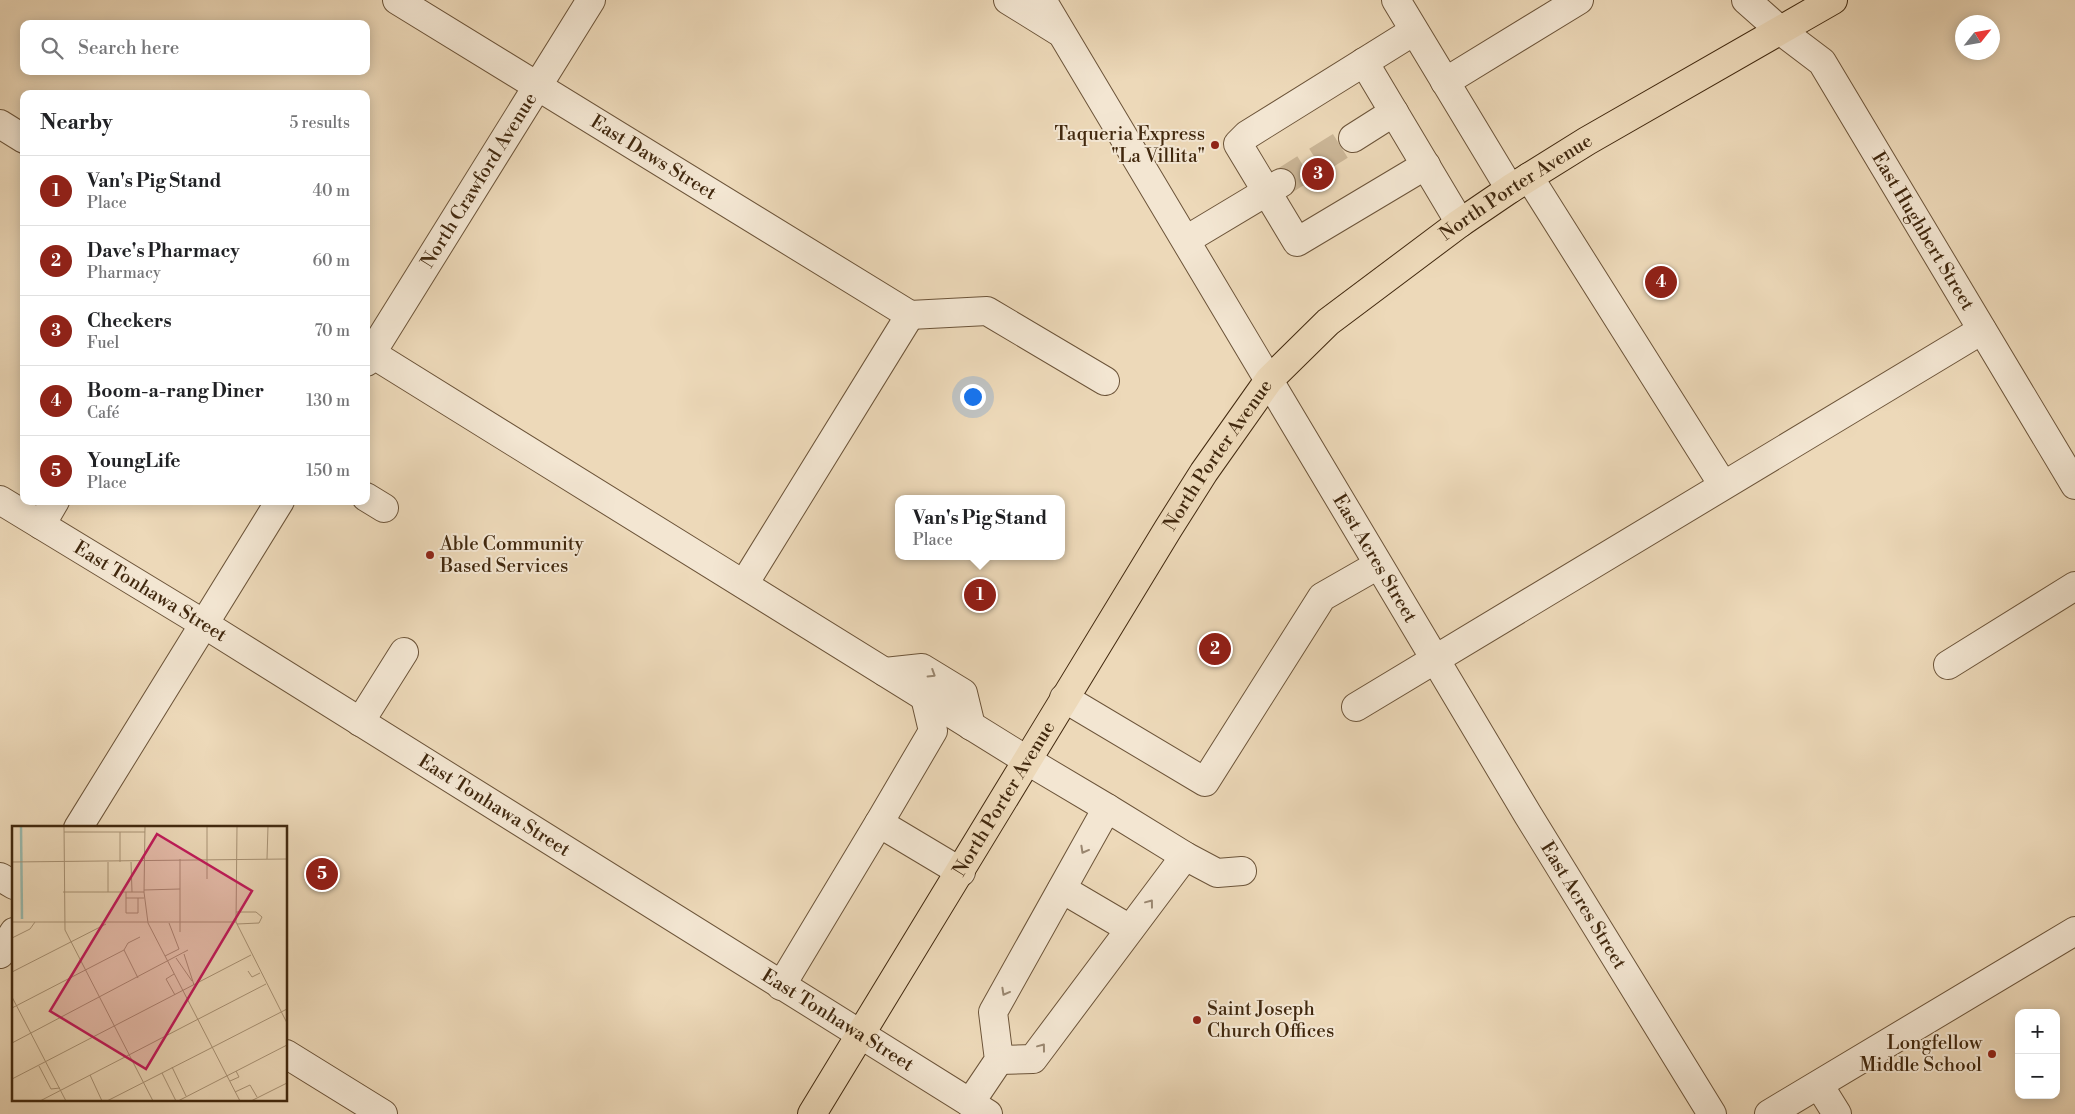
<!DOCTYPE html>
<html lang="en">
<head>
<meta charset="utf-8">
<style>
	body { margin:0; font-family:"Libre Bodoni",serif; background:#f2f2f2; color:#202124 }
	.controls { position:absolute; right:15px; bottom:15px; display:grid; overflow:hidden; border-radius:10px; box-shadow:0 2px 12px #0003 }
	.controls button { width:45px; height:45px; display:grid; place-items:center; padding:0; border:0; border-bottom:1px solid #e0e0e0; background:#fff; color:#202124; font:25px sans-serif }
	.compass { position:absolute; left:1955px; top:15px; width:45px; height:45px; border-radius:50%; background:#fff; box-shadow:0 2px 12px #0003; rotate:59deg }
	.you { position:absolute; left:972px; top:396px; width:18px; height:18px; margin:-12px; border:4px solid #fff; border-radius:50%; background:#1a73e8; box-shadow:0 0 0 8px #1a73e833 }
	.badge { display:grid; place-items:center; width:32px; height:32px; border-radius:50%; background:#8f2418; color:#fff; font-size:16px; font-weight:700 }
	.pin { position:absolute; translate:-50% -50%; border:2px solid #fff; box-shadow:0 1px 5px #0006 }
	.popup { position:absolute; left:895px; top:495px; width:170px; height:65px; box-sizing:border-box; display:grid; place-content:center; border-radius:10px; background:#fff; filter:drop-shadow(0 1px 4px #0005); font-size:16px; white-space:nowrap; color:#757577 }
	.popup b { font-size:19px; color:#202124 }
	.popup::after { content:''; position:absolute; left:50%; top:100%; margin-left:-10px; border:10px solid transparent; border-top-color:#fff }
	.list { margin:0; padding:0; list-style:none }
	h2 { display:flex; justify-content:space-between; align-items:center; height:65px; margin:0; padding:0 20px; font-size:21px }
	h2 small { font-size:16px; font-weight:400; color:#757577 }
	.list li { display:grid; grid-template-columns:32px 1fr auto; gap:15px; align-items:center; box-sizing:border-box; height:70px; padding:0 20px; border-top:1px solid #e0e0e0 }
	.list b { display:block; font-size:19px; white-space:nowrap }
	.list p { margin:0; font-size:16px; white-space:nowrap; color:#757577 }
	.list em { font-size:16px; font-style:normal; color:#757577 }
	.icon { flex:none; width:28px; height:28px; fill:none; stroke:currentColor; stroke-width:2; stroke-linecap:round; stroke-linejoin:round }
	.map { position:relative; flex:none; width:2075px; height:1114px; overflow:hidden }
	.search { position:absolute; background:#fff; box-shadow:0 2px 12px #0003; left:20px; top:20px; width:350px; height:55px; display:flex; align-items:center; gap:12px; box-sizing:border-box; padding:0 18px; border-radius:10px; color:#757577; font-size:19px }
	.panel { position:absolute; background:#fff; box-shadow:0 2px 12px #0003; left:20px; top:90px; width:350px; height:415px; border-radius:10px }
	.map>svg:first-child { display:block }
	.lines { fill:none; stroke-linecap:round; stroke-linejoin:round }
	.minor-tunnel { stroke:#cbb697; stroke-width:28; stroke-dasharray:28 14; stroke-linecap:butt }
	.minor-casing { stroke:#6c5439; stroke-width:30 }
	.major-casing { stroke:#41280e; stroke-width:30 }
	.minor { stroke:#f3e6d2; stroke-width:28 }
	.major { stroke:#edd9b9; stroke-width:28 }
	.oneway { stroke:#9a8770 }
	.poi-dot { fill:#8f2418; stroke:#f3e6d2; stroke-width:2 }
	.labels { text-anchor:middle; dominant-baseline:central; stroke-width:4; stroke-linejoin:round; paint-order:stroke }
	.poi-label { font-size:19px; fill:#41280e; stroke:#f3e6d2; text-anchor:end }
	.street-label { font-size:19px; fill:#41280e; stroke:#f3e6d2 }
	.inset-river { fill:none; stroke:#99baae; stroke-width:2.5 }
	.inset-road { fill:none; stroke:#a89275; stroke-width:1 }
	.view { fill:#c2185b; fill-opacity:0.15; stroke:#c2185b; stroke-width:2.5 }
	.inset-edge { fill:none; stroke:#41280e; stroke-width:2.5 }
</style>
</head>
<body>
<div class="map">
<svg width="2075" height="1114" viewBox="0 0 2075 1114">
	<rect width="100%" height="100%" fill="#edd9b9"/>
	<filter id="stains"><feTurbulence type="fractalNoise" baseFrequency=".004" numOctaves="4"/><feColorMatrix values="0 0 0 0 .2 0 0 0 0 .09 0 0 0 0 .02 0 0 0 .5 -.17"/></filter>
	<radialGradient id="worn" r=".72"><stop offset=".6" stop-color="#630" stop-opacity="0"/><stop offset="1" stop-color="#630" stop-opacity=".3"/></radialGradient>
	<g class="lines">
		<path class="minor-tunnel" d="M 1281,183 L 1353,138"/>
		<g class="minor-casing">
			<g id="minor">
				<path id="s1" d="M 397,0 L 910,315"/>
				<path d="M 1008,0 L 1058,31"/>
				<path id="s2" d="M 1042,0 L 1528,815 L 1712,1114"/>
				<path d="M 1396,0 L 1510,189"/>
				<path id="s3" d="M 1746,0 L 1781,31 L 1822,62 L 2075,485"/>
				<path d="M 1414,31 L 1247,135 L 1238,144 L 1297,242 L 1426,165"/>
				<path d="M 1364,62 L 1460,223"/>
				<path d="M 1445,82 L 1579,0"/>
				<path d="M 0,124 L 24,139"/>
				<path d="M 1353,138 L 1394,112"/>
				<path d="M 1529,177 L 1723,485"/>
				<path d="M 1186,240 L 1281,183"/>
				<path d="M 910,315 L 987,311 L 1105,381"/>
				<path d="M 366,350 L 1028,761 L 1107,808 L 1185,856 L 1217,873 L 1242,871"/>
				<path id="s4" d="M 366,362 L 591,0"/>
				<path d="M 366,497 L 384,508"/>
				<path id="s5" d="M 0,500 L 204,624 L 988,1114"/>
				<path d="M 41,525 L 55,501"/>
				<path d="M 744,584 L 910,315"/>
				<path d="M 1948,665 L 2075,586"/>
				<path d="M 885,672 L 922,668 L 963,693 L 971,726"/>
				<path d="M 1064,698 L 1205,782 L 1322,597 L 1378,565"/>
				<path d="M 1356,707 L 1982,330"/>
				<path d="M 360,722 L 404,652"/>
				<path d="M 879,823 L 933,731 L 925,697"/>
				<path d="M 78,828 L 280,501"/>
				<path d="M 0,877 L 14,885"/>
				<path d="M 1062,889 L 1130,929"/>
				<path d="M 0,954 L 14,932"/>
				<path d="M 781,986 L 879,823 L 961,872"/>
				<path d="M 286,1054 L 383,1114"/>
				<path d="M 999,1060 L 1033,1059 L 1185,856"/>
				<path d="M 1819,1085 L 1837,1114"/>
				<path d="M 970,1103 L 999,1060 L 993,1012 L 1107,808"/>
				<path d="M 1769,1114 L 2075,931"/>
			</g>
		</g>
		<g class="major-casing">
			<g id="major">
				<path id="s6" d="M 812,1114 L 1168,529 L 1204,472 L 1269,380 L 1328,322 L 1460,223 L 1510,189 L 1587,141 L 1833,0"/>
			</g>
		</g>
		<use href="#minor" class="minor"/>
		<use href="#major" class="major"/>
	</g>
	<defs><path id="oneway-chevron" d="M-2-3.5L2.5 0L-2 3.5" fill="none" stroke-width="1.6" stroke-linecap="round" stroke-linejoin="round" transform="scale(1.25)"/></defs>
	<g class="oneway">
		<use href="#oneway-chevron" transform="translate(932 674) rotate(32)"/>
		<use href="#oneway-chevron" transform="translate(1084 850) rotate(119)"/>
		<use href="#oneway-chevron" transform="translate(1150 903) rotate(-53)"/>
		<use href="#oneway-chevron" transform="translate(1005 992) rotate(119)"/>
		<use href="#oneway-chevron" transform="translate(1042 1047) rotate(-53)"/>
	</g>
	<g class="poi-dot">
		<circle cx="1215" cy="145" r="5"/>
		<circle cx="430" cy="555" r="5"/>
		<circle cx="1197" cy="1020" r="5"/>
		<circle cx="1992" cy="1054" r="5"/>
	</g>
	<g class="labels">
		<g class="poi-label">
			<text x="1205" y="134">Taqueria Express<tspan x="1205" dy="22">"La Villita"</tspan></text>
			<text x="440" y="544" text-anchor="start">Able Community<tspan x="440" dy="22">Based Services</tspan></text>
			<text x="1207" y="1009" text-anchor="start">Saint Joseph<tspan x="1207" dy="22">Church Offices</tspan></text>
			<text x="1982" y="1043">Longfellow<tspan x="1982" dy="22">Middle School</tspan></text>
		</g>
		<g class="street-label">
			<text stroke="none"><textPath href="#s1" startOffset="301">East Daws Street</textPath></text>
			<text stroke="none"><textPath href="#s4" startOffset="214">North Crawford Avenue</textPath></text>
			<text stroke="none"><textPath href="#s6" startOffset="1179">North Porter Avenue</textPath></text>
			<text stroke="none"><textPath href="#s3" startOffset="295">East Hughbert Street</textPath></text>
			<text stroke="none"><textPath href="#s6" startOffset="774">North Porter Avenue</textPath></text>
			<text stroke="none"><textPath href="#s2" startOffset="650">East Acres Street</textPath></text>
			<text stroke="none"><textPath href="#s5" startOffset="176">East Tonhawa Street</textPath></text>
			<text stroke="none"><textPath href="#s6" startOffset="369">North Porter Avenue</textPath></text>
			<text stroke="none"><textPath href="#s5" startOffset="581">East Tonhawa Street</textPath></text>
			<text stroke="none"><textPath href="#s2" startOffset="1055">East Acres Street</textPath></text>
			<text stroke="none"><textPath href="#s5" startOffset="986">East Tonhawa Street</textPath></text>
		</g>
	</g>
	<g transform="translate(12 826)">
		<rect width="275" height="275" fill="#edd9b9"/>
		<path class="inset-river" d="M 9,0 L 10,93"/>
		<path class="inset-road" d="M 52,0 L 53,104 L 141,275M 133,0 L 132,66 L 136,97 L 228,275M 195,0 L 195,53M 225,0 L 224,96 L 275,197M 52,6 L 133,6M 168,33 L 168,106M 255,33 L 256,0M 0,36 L 275,33M 108,36 L 108,6M 119,36 L 120,66M 132,64 L 168,63M 51,66 L 132,66M 96,66 L 96,36M 114,66 L 114,87 L 126,87 L 126,72M 114,72 L 132,72M 224,86 L 244,86 L 250,91 L 247,97 L 225,98M 0,96 L 224,96M 0,112 L 18,103 L 23,96M 112,124 L 126,152M 112,124 L 116,117 L 128,111M 172,128 L 182,159M 153,130 L 167,123 L 157,97M 164,132 L 180,155M 236,145 L 240,151 L 248,147M 0,146 L 94,98M 162,148 L 154,153 L 163,169M 0,171 L 54,275M 0,182 L 112,124M 0,217 L 176,124M 201,221 L 275,183M 27,240 L 39,263 L 48,262M 160,241 L 174,270M 150,247 L 164,275M 78,249 L 90,275M 0,253 L 239,129M 218,255 L 227,251 L 224,245M 223,266 L 238,259 L 245,271M 28,275 L 254,158M 95,275 L 201,221M 166,275 L 275,219M 239,275 L 275,257"/>
		<path class="view" d="M 145,8 L 240,65 L 134,243 L 38,185 Z"/>
		<rect width="275" height="275" class="inset-edge"/>
	</g>
	<rect width="100%" height="100%" filter="url(#stains)"/>
	<rect width="100%" height="100%" fill="url(#worn)"/>
</svg>
<div class="controls">
<button>+</button>
<button>−</button>
</div>
<svg class="compass" viewBox="-18 -18 36 36"><path d="M0-13l5 13h-10z" fill="#e53935"/><path d="M0 13l5-13h-10z" fill="#757577"/></svg>
<div class="you"></div>
<div class="pin badge" style="left:980px;top:595px">1</div>
<div class="popup"><b>Van's Pig Stand</b>Place</div>
<div class="pin badge" style="left:1215px;top:649px">2</div>
<div class="pin badge" style="left:1318px;top:174px">3</div>
<div class="pin badge" style="left:1661px;top:282px">4</div>
<div class="pin badge" style="left:322px;top:874px">5</div>
<div class="search"><svg class="icon" aria-label="search" viewBox="0 0 24 24"><circle cx="10" cy="10" r="6"/><path d="M15 15l6 6"/></svg>Search here</div>
<section class="panel">
<h2>Nearby<small>5 results</small></h2>
<ul class="list">
<li><span class="badge">1</span><div><b>Van's Pig Stand</b><p>Place</p></div><em>40 m</em></li>
<li><span class="badge">2</span><div><b>Dave's Pharmacy</b><p>Pharmacy</p></div><em>60 m</em></li>
<li><span class="badge">3</span><div><b>Checkers</b><p>Fuel</p></div><em>70 m</em></li>
<li><span class="badge">4</span><div><b>Boom-a-rang Diner</b><p>Café</p></div><em>130 m</em></li>
<li><span class="badge">5</span><div><b>YoungLife</b><p>Place</p></div><em>150 m</em></li>
</ul>
</section>
</div>
</body>
</html>
